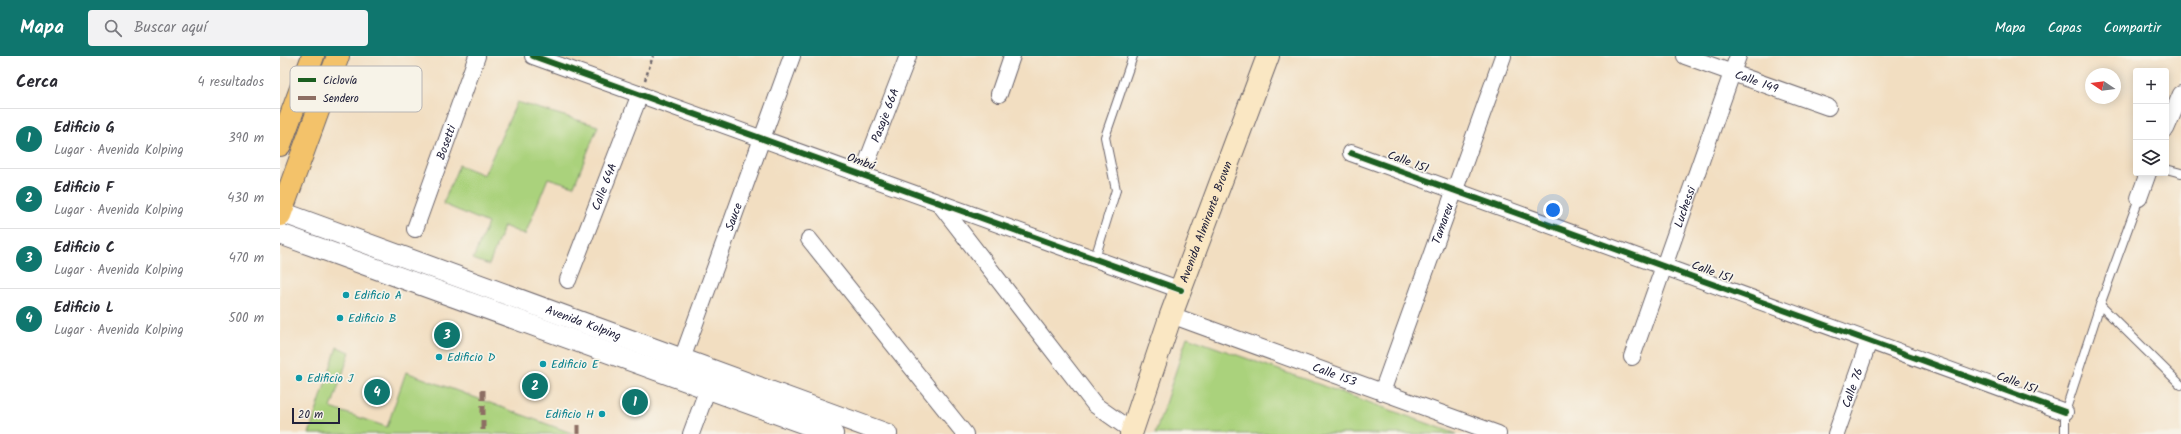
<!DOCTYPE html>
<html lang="es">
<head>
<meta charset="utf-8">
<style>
	body { margin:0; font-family:Kalam,sans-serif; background:#f2f2f3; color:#2b2b33 }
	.controls { position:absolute; right:12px; top:12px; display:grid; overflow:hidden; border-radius:4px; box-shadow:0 2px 10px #0003 }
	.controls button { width:36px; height:36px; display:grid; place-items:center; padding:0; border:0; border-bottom:1px solid #e1e1e2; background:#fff; color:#2b2b33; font:20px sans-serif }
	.compass { position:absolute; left:1805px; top:12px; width:36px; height:36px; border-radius:50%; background:#fff; box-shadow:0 2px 10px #0003; rotate:283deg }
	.scale { position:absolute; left:12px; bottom:10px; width:48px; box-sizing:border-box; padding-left:4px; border:2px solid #22223b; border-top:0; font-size:11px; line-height:14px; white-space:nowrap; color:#22223b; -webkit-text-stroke:3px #f7f3e8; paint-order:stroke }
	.you { position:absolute; left:1273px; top:154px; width:14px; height:14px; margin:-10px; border:3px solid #fff; border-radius:50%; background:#1a73e8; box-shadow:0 0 0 6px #1a73e833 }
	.badge { display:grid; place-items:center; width:26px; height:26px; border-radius:50%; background:#0f766e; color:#fff; font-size:13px; font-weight:700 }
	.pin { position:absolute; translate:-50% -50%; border:2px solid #fff; box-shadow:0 1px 4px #0006 }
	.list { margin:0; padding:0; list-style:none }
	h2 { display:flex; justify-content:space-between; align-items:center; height:52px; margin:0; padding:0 16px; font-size:17px }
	h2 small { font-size:13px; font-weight:400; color:#7c7c81 }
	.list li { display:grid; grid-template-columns:26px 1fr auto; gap:12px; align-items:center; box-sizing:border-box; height:60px; padding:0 16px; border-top:1px solid #e1e1e2 }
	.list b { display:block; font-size:15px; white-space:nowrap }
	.list p { margin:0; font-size:13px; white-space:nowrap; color:#7c7c81 }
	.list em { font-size:13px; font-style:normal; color:#7c7c81 }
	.icon { flex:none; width:22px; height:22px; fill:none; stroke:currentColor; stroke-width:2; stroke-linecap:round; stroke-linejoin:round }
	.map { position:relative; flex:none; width:1901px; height:378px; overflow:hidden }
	header { display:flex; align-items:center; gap:24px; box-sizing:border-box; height:56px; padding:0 20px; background:#0f766e; color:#fff }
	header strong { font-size:19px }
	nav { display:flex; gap:22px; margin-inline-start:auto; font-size:14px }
	.search { width:280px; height:36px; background:#f2f2f3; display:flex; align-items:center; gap:10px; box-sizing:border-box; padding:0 14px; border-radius:4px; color:#7c7c81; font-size:15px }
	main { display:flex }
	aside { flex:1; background:#fff }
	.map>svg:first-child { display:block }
	.green { fill:#aad27c; stroke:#667a5c }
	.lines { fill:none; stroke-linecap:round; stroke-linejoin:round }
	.service-casing { stroke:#6b646a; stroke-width:10 }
	.minor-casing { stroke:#6b646a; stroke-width:18 }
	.tertiary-casing { stroke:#6b646a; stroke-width:22 }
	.secondary-casing { stroke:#6b646a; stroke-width:24 }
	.primary-casing { stroke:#6b646a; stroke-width:24 }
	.path { stroke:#6b646a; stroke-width:2.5; stroke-dasharray:3 3; stroke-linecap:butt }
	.service { stroke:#fff; stroke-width:8 }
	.minor { stroke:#fff; stroke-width:16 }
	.tertiary { stroke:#fff; stroke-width:20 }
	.secondary { stroke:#fae7c3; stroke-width:22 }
	.primary { stroke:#f3c26a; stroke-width:22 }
	.quiet { stroke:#8d6e63; stroke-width:5; stroke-dasharray:10 5; stroke-linecap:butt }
	.cycleway-casing { stroke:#f7f3e8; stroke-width:8 }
	.cycleway { stroke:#1b5e20; stroke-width:6 }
	.culture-dot { fill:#0f9aa8; stroke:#f7f3e8; stroke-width:1.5 }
	.labels { text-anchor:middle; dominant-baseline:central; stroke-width:3.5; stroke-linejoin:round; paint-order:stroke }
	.street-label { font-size:12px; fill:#22223b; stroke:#f7f3e8 }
	.culture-label { font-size:12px; fill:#0d838f; stroke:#f7f3e8; text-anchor:start }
	.key { fill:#f7f3e8; stroke:#b7b4b4; stroke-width:1 }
	.key-label { font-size:11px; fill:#22223b }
</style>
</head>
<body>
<header>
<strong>Mapa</strong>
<div class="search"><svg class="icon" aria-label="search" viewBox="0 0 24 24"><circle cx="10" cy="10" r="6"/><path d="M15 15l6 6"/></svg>Buscar aquí</div>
<nav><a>Mapa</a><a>Capas</a><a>Compartir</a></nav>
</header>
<main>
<aside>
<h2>Cerca<small>4 resultados</small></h2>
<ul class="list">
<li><span class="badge">1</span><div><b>Edificio G</b><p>Lugar · Avenida Kolping</p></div><em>390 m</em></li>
<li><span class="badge">2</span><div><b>Edificio F</b><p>Lugar · Avenida Kolping</p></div><em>430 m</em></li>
<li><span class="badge">3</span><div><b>Edificio C</b><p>Lugar · Avenida Kolping</p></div><em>470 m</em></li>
<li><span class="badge">4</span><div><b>Edificio L</b><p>Lugar · Avenida Kolping</p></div><em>500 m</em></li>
</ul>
</aside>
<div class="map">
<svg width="1901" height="378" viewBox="0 0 1901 378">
	<rect width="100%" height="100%" fill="#f7f3e8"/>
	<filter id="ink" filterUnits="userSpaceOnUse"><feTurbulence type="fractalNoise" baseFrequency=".025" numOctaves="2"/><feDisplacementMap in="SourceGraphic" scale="8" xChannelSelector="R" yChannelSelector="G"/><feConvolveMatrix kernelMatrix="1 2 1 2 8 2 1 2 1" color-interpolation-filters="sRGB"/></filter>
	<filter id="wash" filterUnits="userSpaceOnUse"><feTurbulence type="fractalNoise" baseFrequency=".012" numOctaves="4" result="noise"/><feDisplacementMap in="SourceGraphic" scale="16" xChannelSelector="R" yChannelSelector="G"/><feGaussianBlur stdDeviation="0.9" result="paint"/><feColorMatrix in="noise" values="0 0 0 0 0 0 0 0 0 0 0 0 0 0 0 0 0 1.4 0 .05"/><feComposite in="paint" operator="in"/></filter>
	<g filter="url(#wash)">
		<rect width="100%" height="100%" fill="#f2dec1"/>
		<g class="green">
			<path d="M 237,46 L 318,70 L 294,130 L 268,122 L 245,179 L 224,170 L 209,209 L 193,203 L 208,167 L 163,148 L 179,109 L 204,119 Z"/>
			<path d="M 907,281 L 1177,378 L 875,378 Z"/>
			<path d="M 57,291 L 70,296 L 51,352 L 107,371 L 126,316 L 294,378 L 29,378 Z"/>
		</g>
	</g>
	<g filter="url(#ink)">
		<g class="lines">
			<g class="service-casing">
				<g id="service">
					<path d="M 1886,113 L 1901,117"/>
					<path d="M 815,202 L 836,134 L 825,81 L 853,0"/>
					<path d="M 1820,249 L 1901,329"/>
					<path d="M 1785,378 L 1785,356 L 1820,249 L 1859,142"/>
				</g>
			</g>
			<g class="minor-casing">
				<g id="minor">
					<path d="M 253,0 L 901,234"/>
					<path id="s1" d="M 1405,0 L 1548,51"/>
					<path d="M 719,38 L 732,0"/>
					<path d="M 1886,73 L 1901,38"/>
					<path d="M 1071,97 L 1785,356"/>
					<path id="s2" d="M 582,119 L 628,0"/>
					<path d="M 1859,142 L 1868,117"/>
					<path d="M 659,147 L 815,349 L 852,375"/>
					<path id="s3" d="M 135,173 L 197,0"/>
					<path d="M 529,183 L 685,378"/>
					<path id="s4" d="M 288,224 L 360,38"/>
					<path id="s5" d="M 891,259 L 1218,378"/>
					<path id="s6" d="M 1352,301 L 1458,0"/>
					<path id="s7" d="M 398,314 L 512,0"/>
					<path id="s8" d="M 1102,336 L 1223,0"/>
					<path d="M 411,378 L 432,321"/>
					<path id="s9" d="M 1556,378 L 1589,285"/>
				</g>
			</g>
			<g class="tertiary-casing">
				<g id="tertiary">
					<path id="s10" d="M 1,156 L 607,378"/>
					<path d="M 0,178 L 553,378"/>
				</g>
			</g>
			<g class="secondary-casing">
				<g id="secondary">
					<path id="s11" d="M 851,378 L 891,259 L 988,0"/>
				</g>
			</g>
			<g class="primary-casing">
				<g id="primary">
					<path d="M 0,89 L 33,0"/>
					<path d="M 0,159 L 58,0"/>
				</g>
			</g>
			<path class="path" d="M 365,24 L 373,0"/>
			<use href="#service" class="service"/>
			<use href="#minor" class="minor"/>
			<use href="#tertiary" class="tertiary"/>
			<use href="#secondary" class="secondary"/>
			<use href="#primary" class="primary"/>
			<g class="quiet">
				<path d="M 203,334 L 203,378"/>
				<path d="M 298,378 L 298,369"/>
			</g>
			<g class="cycleway-casing">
				<g id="cycleway">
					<path d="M 253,0 L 901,234"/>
					<path d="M 1071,97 L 1785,356"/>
				</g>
			</g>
			<use href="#cycleway" class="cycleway"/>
		</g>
	</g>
	<g class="culture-dot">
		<circle cx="66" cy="239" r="4"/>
		<circle cx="60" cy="262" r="4"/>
		<circle cx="159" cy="301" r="4"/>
		<circle cx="263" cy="308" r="4"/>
		<circle cx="19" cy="322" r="4"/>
		<circle cx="322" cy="358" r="4"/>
	</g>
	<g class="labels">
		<g class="street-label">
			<text stroke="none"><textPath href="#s1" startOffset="76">Calle 149</textPath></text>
			<text stroke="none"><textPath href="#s2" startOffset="64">Pasaje 66A</textPath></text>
			<text stroke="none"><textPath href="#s3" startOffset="92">Bosetti</textPath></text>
			<text transform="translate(581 106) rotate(20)">Ombú</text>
			<text transform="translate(1128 106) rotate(20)">Calle 151</text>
			<text stroke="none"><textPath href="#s4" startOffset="100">Calle 64A</textPath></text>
			<text stroke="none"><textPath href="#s6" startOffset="159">Luchessi</textPath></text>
			<text stroke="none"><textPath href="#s7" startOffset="163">Sauce</textPath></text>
			<text stroke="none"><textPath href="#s11" startOffset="225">Avenida Almirante Brown</textPath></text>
			<text stroke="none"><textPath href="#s8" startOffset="179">Tamareu</textPath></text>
			<text transform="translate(1432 216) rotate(20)">Calle 151</text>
			<text stroke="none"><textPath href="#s10" startOffset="322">Avenida Kolping</textPath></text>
			<text stroke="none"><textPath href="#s5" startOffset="174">Calle 153</textPath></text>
			<text transform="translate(1737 327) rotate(20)">Calle 151</text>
			<text stroke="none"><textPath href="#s9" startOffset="49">Calle 76</textPath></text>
		</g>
		<g class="culture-label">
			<text x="74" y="239">Edificio A</text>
			<text x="68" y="262">Edificio B</text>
			<text x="167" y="301">Edificio D</text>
			<text x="271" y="308">Edificio E</text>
			<text x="27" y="322">Edificio J</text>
			<text x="314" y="358" text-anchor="end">Edificio H</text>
		</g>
	</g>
	<rect x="10" y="10" width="132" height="46" rx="6" class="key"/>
	<rect x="18" y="22" width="18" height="4" fill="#1b5e20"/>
	<rect x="18" y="40" width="18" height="4" fill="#8d6e63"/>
	<g class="key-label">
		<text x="43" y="28">Ciclovía</text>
		<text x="43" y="46">Sendero</text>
	</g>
</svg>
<div class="controls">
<button>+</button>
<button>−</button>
<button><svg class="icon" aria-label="layers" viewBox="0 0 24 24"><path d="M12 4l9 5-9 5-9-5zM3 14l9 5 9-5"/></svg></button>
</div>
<svg class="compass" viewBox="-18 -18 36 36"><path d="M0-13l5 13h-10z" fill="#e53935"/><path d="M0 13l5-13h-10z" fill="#7c7c81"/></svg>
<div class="scale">20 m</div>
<div class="you"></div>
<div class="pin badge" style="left:355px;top:346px">1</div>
<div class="pin badge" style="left:255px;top:330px">2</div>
<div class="pin badge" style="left:167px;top:279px">3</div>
<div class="pin badge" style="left:97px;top:336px">4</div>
</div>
</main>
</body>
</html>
